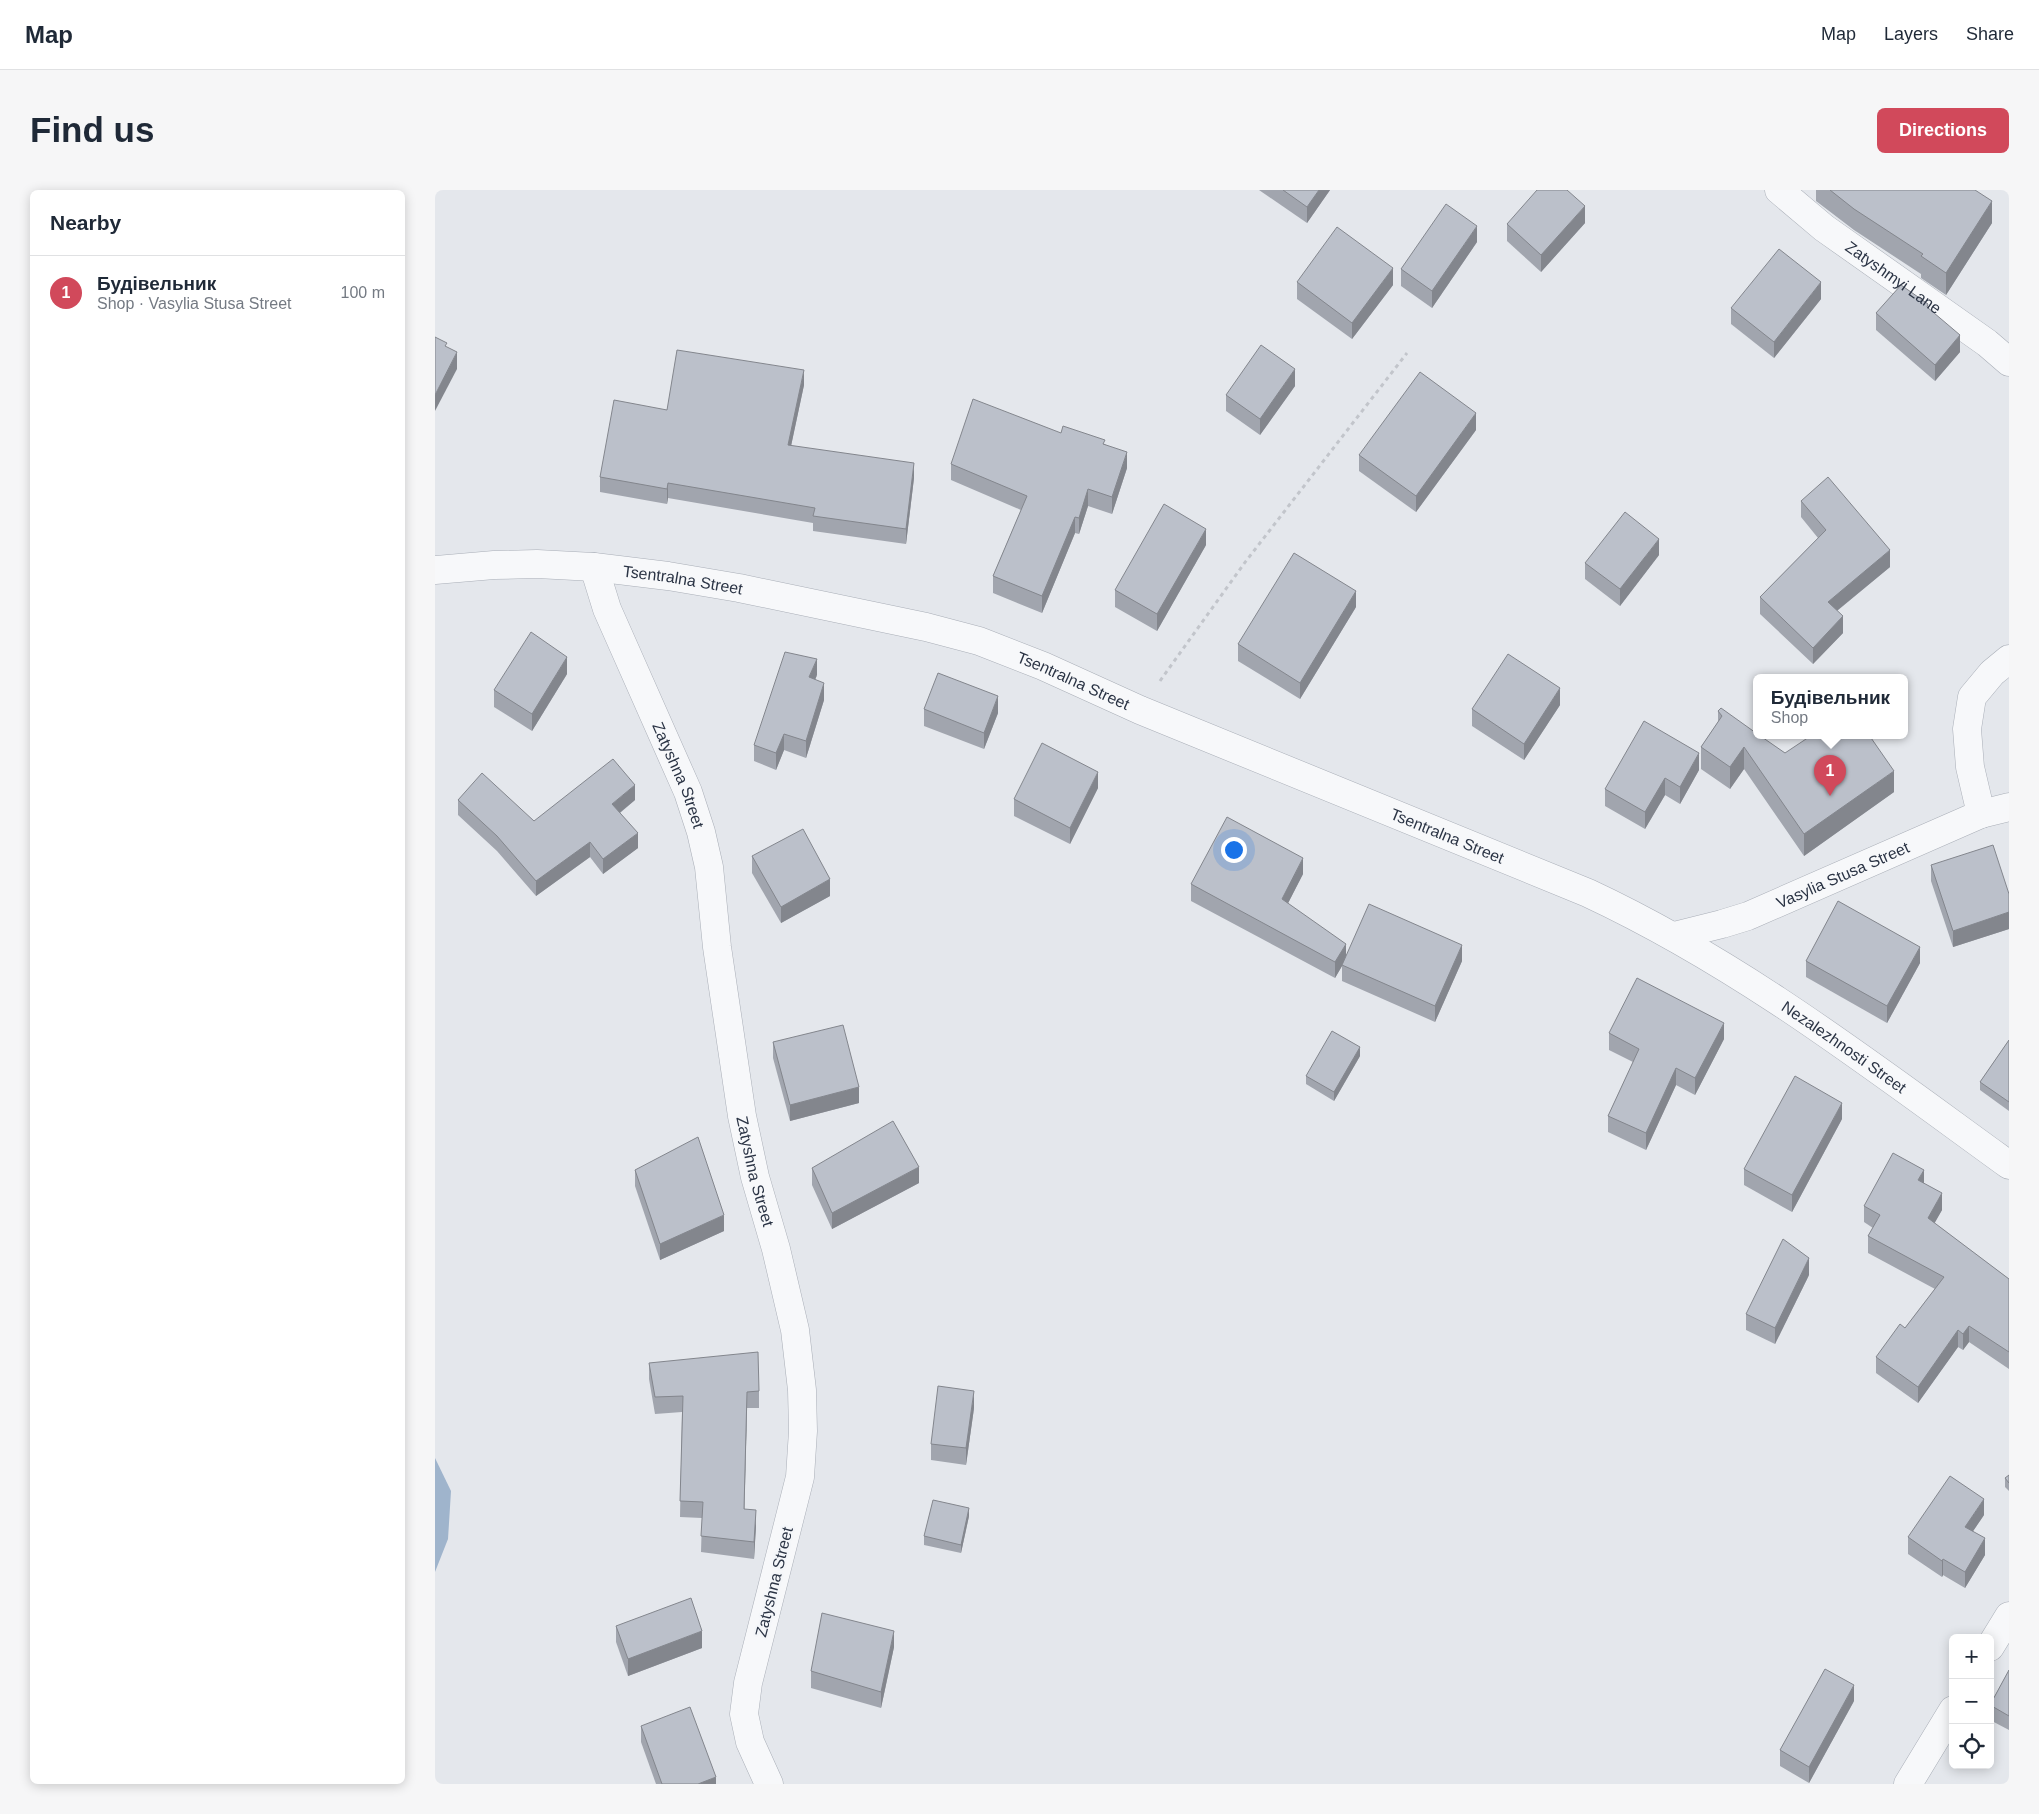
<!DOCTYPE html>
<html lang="en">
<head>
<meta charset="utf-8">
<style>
	body { margin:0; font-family:Arial,sans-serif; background:#f6f6f7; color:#1f2937 }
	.controls { position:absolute; right:15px; bottom:15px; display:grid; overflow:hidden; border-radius:8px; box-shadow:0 2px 12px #0003 }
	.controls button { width:45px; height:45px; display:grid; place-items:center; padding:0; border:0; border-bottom:1px solid #e0e1e3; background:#fff; color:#1f2937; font:25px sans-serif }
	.you { position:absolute; left:798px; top:659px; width:18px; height:18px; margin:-12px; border:4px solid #fff; border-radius:50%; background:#1a73e8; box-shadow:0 0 0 8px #1a73e833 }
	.badge { display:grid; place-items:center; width:32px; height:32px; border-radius:50%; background:#d1495b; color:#fff; font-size:16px; font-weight:700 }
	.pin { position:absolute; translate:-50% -41px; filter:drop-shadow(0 1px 2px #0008) }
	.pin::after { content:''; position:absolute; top:26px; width:18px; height:15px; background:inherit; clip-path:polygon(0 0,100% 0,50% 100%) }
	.popup { position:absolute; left:1318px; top:484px; width:155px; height:65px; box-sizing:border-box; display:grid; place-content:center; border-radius:8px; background:#fff; filter:drop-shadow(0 1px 4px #0005); font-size:16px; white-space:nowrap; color:#747a83 }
	.popup b { font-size:19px; color:#1f2937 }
	.popup::after { content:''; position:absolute; left:50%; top:100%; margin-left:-10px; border:10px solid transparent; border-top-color:#fff }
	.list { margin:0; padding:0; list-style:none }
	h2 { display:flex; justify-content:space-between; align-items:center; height:65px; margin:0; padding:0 20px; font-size:21px }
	h2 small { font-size:16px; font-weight:400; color:#747a83 }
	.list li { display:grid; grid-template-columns:32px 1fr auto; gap:15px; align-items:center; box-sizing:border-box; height:75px; padding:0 20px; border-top:1px solid #e0e1e3 }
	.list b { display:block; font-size:19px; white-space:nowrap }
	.list p { margin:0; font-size:16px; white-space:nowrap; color:#747a83 }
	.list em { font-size:16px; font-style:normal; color:#747a83 }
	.icon { flex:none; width:28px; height:28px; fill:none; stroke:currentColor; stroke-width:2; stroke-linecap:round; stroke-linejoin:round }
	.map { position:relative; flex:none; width:1574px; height:1594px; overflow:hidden; border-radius:8px }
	header { display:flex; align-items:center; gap:30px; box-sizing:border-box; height:70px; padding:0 25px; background:#fff; border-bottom:1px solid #e0e1e3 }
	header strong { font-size:24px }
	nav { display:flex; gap:28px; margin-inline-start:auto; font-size:18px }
	.intro { display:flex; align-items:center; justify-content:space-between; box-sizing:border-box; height:120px; padding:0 30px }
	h1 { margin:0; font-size:35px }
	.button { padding:12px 22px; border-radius:8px; background:#d1495b; color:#fff; font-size:18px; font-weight:700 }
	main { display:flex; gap:30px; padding:0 30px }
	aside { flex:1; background:#fff; border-radius:8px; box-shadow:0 2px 12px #0003 }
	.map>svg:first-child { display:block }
	.water { fill:#9fb4cc }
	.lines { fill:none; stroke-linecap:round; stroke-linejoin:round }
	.minor-casing { stroke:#a9aeb7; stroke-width:29 }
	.path { stroke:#c2c5cb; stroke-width:3; stroke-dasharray:4 4; stroke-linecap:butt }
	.minor { stroke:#f7f8fa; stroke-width:28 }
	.wall { fill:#a1a5ae }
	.shaded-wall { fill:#83868d }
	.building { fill:#bbc0ca; stroke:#83868d }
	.labels { text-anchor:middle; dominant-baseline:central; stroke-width:4.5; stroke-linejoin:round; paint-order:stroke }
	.street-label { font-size:16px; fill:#2b3445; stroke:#f4f6f9 }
</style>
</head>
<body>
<header>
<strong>Map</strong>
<nav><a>Map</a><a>Layers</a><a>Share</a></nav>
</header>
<div class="intro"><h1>Find us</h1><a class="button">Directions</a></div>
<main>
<aside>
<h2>Nearby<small></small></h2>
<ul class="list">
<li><span class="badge">1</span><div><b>Будівельник</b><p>Shop · Vasylia Stusa Street</p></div><em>100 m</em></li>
</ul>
</aside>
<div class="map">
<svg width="1574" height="1594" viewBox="0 0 1574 1594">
	<rect width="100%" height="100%" fill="#e4e7ec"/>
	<path class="water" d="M 0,1268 L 16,1301 L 13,1349 L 0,1382 Z"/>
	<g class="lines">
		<g class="minor-casing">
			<g id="minor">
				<path id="s1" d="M 1344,0 L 1389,38 L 1552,153 L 1574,172"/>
				<path id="s2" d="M 159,377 L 172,419 L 253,602 L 266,642 L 274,677 L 282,757 L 307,926 L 320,987 L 341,1059 L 360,1140 L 367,1200 L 368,1241 L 365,1287 L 313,1493 L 309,1524 L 315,1552 L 334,1594"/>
				<path id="s3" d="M 0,380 L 59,375 L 102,374 L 159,377 L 233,386 L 304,398 L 491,437 L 544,451 L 608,476 L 705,520 L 1153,703 C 1307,775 1437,876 1574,975"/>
				<path d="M 1546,624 L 1535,577 L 1532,539 L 1537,507 L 1557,483 L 1574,469"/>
				<path id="s4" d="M 1239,746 L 1287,734 L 1313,726 L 1546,624 L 1574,617"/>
				<path d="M 1555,1457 L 1574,1426"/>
				<path d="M 1473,1594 L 1518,1520"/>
			</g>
		</g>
		<path class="path" d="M 725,491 L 811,371 L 972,163"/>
		<use href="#minor" class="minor"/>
	</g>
	<g class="wall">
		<path d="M 824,0 L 895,0 L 872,33 Z"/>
		<path d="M 1381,0 L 1540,0 L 1557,33 L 1511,105 L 1486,88 L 1486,84 L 1419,40 L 1381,11 Z"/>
		<path d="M 1150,33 L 1106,82 L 1072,51 L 1072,34 Z"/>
		<path d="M 1042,52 L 997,118 L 966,96 L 966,79 Z"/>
		<path d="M 862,92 L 958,95 L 917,149 L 862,109 Z"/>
		<path d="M 1386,109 L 1339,168 L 1296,134 L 1296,118 Z"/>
		<path d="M 1493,118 L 1525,162 L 1500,191 L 1441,140 L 1441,123 Z"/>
		<path d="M 369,195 L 356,256 L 479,288 L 471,354 L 378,341 L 378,333 L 233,308 L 232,314 L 165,302 L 165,287 L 232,220 Z"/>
		<path d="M 860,196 L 825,245 L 791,221 L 791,205 Z"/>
		<path d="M 1041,240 L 981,322 L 924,281 L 924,265 Z"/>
		<path d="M 626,243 L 670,254 L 692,278 L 677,324 L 653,316 L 644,344 L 640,343 L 607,423 L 558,403 L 558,386 L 586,320 L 516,290 L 516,274 Z"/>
		<path d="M 1366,311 L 1455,377 L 1402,421 L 1408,443 L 1378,474 L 1325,424 L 1325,407 L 1383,348 L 1366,327 Z"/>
		<path d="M 771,355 L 722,441 L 680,417 L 680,400 Z"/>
		<path d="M 1224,365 L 1185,416 L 1150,389 L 1150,373 Z"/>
		<path d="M 921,417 L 865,509 L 803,471 L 803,454 Z"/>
		<path d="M 132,484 L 97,541 L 59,517 L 59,500 Z"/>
		<path d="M 382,485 L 380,490 L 389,510 L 371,568 L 349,560 L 341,580 L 319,571 L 319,555 Z"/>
		<path d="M 1125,515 L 1089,570 L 1037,536 L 1037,519 Z"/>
		<path d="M 489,519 L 563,523 L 549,559 L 489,536 Z"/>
		<path d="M 1283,521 L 1350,563 L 1459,602 L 1369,666 L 1309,579 L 1295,599 L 1266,579 L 1266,557 L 1283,532 Z"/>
		<path d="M 1264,580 L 1245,614 L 1230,605 L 1210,639 L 1170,616 L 1170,599 Z"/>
		<path d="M 663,598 L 635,654 L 579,626 L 579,609 Z"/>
		<path d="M 23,610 L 99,631 L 200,610 L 185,623 L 203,658 L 168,684 L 155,667 L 101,706 L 62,661 L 23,625 Z"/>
		<path d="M 317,666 L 395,706 L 346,733 L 317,683 Z"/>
		<path d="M 1496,675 L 1574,704 L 1574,739 L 1518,757 L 1496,691 Z"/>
		<path d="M 868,684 L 853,713 L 911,766 L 1027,771 L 1000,832 L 907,791 L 907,776 L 900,788 L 756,711 L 756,694 Z"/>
		<path d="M 1371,771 L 1485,773 L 1452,833 L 1371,787 Z"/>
		<path d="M 1174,843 L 1289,849 L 1260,905 L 1241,895 L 1211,960 L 1173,942 L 1173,926 L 1198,872 L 1174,860 Z"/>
		<path d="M 1574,850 L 1574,921 L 1545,900 L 1545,892 Z"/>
		<path d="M 338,852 L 424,913 L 355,931 L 338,868 Z"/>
		<path d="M 925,866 L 899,911 L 871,894 L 871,886 Z"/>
		<path d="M 1407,929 L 1357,1022 L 1309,995 L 1309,979 Z"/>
		<path d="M 377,978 L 484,993 L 397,1039 L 377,995 Z"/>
		<path d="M 200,980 L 289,1041 L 225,1070 L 200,996 Z"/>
		<path d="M 1489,994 L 1507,1020 L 1499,1033 L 1574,1089 L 1574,1179 L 1534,1152 L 1528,1160 L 1523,1157 L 1483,1213 L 1441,1183 L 1441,1167 L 1470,1138 L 1500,1099 L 1433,1063 L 1433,1046 L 1438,1038 L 1429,1032 L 1429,1016 Z"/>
		<path d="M 1374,1085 L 1340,1154 L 1311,1140 L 1311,1124 Z"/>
		<path d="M 214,1173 L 324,1201 L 324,1218 L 312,1218 L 309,1319 L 321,1336 L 319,1369 L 266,1362 L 267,1328 L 245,1327 L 247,1222 L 220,1224 L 214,1189 Z"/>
		<path d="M 539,1218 L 531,1275 L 496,1270 L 496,1254 Z"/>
		<path d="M 1574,1285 L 1574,1301 L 1570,1297 L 1570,1288 Z"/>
		<path d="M 1549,1325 L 1538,1341 L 1550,1365 L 1530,1398 L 1508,1385 L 1507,1387 L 1473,1364 L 1473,1347 Z"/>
		<path d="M 534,1326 L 526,1363 L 489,1355 L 489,1346 Z"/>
		<path d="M 181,1436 L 267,1458 L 193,1486 L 181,1452 Z"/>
		<path d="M 459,1457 L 446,1518 L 376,1498 L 376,1481 Z"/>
		<path d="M 1574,1480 L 1574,1540 L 1555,1530 L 1555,1515 Z"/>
		<path d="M 1419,1511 L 1374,1593 L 1345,1576 L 1345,1560 Z"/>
		<path d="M 206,1536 L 281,1594 L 221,1594 L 206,1552 Z"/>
	</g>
	<g class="shaded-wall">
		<path d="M 884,0 L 895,0 L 872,33 L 872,17 Z"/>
		<path d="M 1557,11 L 1557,33 L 1511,105 L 1511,83 Z"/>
		<path d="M 1150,16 L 1150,33 L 1106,82 L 1106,65 Z"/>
		<path d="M 1042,36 L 1042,52 L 997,118 L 997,101 Z"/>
		<path d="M 958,78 L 958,95 L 917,149 L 917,133 Z"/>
		<path d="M 1386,92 L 1386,109 L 1339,168 L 1339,152 Z"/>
		<path d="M 1525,145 L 1525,162 L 1500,191 L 1500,175 Z"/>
		<path d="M 22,162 L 22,179 L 0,221 L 0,205 Z"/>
		<path d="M 860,179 L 860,196 L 825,245 L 825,229 Z"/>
		<path d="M 369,180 L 369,195 L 353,270 L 353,255 Z"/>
		<path d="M 1041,223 L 1041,240 L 981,322 L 981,306 Z"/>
		<path d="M 692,262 L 692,278 L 677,324 L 677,307 Z"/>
		<path d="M 479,273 L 479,288 L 471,354 L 471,339 Z"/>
		<path d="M 233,293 L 233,308 L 232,314 L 232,299 Z"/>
		<path d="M 653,299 L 653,316 L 644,344 L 644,328 Z"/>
		<path d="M 640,327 L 640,343 L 607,423 L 607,406 Z"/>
		<path d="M 771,339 L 771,355 L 722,441 L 722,424 Z"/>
		<path d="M 1224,349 L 1224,365 L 1185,416 L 1185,399 Z"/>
		<path d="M 1455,360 L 1455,377 L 1393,428 L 1393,412 Z"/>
		<path d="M 921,401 L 921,417 L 865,509 L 865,493 Z"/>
		<path d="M 1408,426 L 1408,443 L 1378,474 L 1378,458 Z"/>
		<path d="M 132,467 L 132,484 L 97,541 L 97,524 Z"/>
		<path d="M 382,469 L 382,485 L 374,504 L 374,487 Z"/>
		<path d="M 389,493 L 389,510 L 371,568 L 371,551 Z"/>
		<path d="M 1125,498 L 1125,515 L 1089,570 L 1089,554 Z"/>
		<path d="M 563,506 L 563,523 L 549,559 L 549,543 Z"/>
		<path d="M 349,544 L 349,560 L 341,580 L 341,563 Z"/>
		<path d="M 1309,557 L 1309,579 L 1295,599 L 1295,577 Z"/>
		<path d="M 1264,563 L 1264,580 L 1245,614 L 1245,597 Z"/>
		<path d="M 1459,581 L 1459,602 L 1369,666 L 1369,644 Z"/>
		<path d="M 663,582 L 663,598 L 635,654 L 635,638 Z"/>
		<path d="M 1230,588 L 1230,605 L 1210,639 L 1210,622 Z"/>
		<path d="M 200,595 L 200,610 L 177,629 L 177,614 Z"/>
		<path d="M 203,643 L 203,658 L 168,684 L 168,669 Z"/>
		<path d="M 155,652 L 155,667 L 101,706 L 101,691 Z"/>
		<path d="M 868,668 L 868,684 L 847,725 L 847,709 Z"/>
		<path d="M 395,689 L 395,706 L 346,733 L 346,717 Z"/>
		<path d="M 1574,722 L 1574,739 L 1518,757 L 1518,741 Z"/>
		<path d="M 911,754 L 911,771 L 907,775 L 907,776 L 900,788 L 900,772 Z"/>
		<path d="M 1027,755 L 1027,771 L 1000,832 L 1000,816 Z"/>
		<path d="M 1485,757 L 1485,773 L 1452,833 L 1452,816 Z"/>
		<path d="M 1289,833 L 1289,849 L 1260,905 L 1260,888 Z"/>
		<path d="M 925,857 L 925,866 L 899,911 L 899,902 Z"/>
		<path d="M 1241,878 L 1241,895 L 1211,960 L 1211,943 Z"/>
		<path d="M 424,897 L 424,913 L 355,931 L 355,915 Z"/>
		<path d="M 1407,913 L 1407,929 L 1357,1022 L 1357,1005 Z"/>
		<path d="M 484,977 L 484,993 L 397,1039 L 397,1023 Z"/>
		<path d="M 1489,980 L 1489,996 L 1483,990 Z"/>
		<path d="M 1507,1003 L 1507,1020 L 1493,1045 L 1493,1028 Z"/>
		<path d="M 289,1025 L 289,1041 L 225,1070 L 225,1054 Z"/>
		<path d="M 1374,1068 L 1374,1085 L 1340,1154 L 1340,1138 Z"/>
		<path d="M 1534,1136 L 1534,1152 L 1528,1160 L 1528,1144 Z"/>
		<path d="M 1523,1140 L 1523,1157 L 1483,1213 L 1483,1197 Z"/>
		<path d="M 539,1201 L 539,1218 L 531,1275 L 531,1258 Z"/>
		<path d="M 312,1202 L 312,1218 L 309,1335 L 309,1319 Z"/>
		<path d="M 1549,1309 L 1549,1325 L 1530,1353 L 1530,1337 Z"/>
		<path d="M 534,1318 L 534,1326 L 526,1363 L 526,1355 Z"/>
		<path d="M 321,1320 L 321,1336 L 319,1369 L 319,1352 Z"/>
		<path d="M 1550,1348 L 1550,1365 L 1530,1398 L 1530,1382 Z"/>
		<path d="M 1508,1369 L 1508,1385 L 1507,1387 L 1507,1371 Z"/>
		<path d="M 267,1441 L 267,1458 L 193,1486 L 193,1469 Z"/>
		<path d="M 459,1441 L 459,1457 L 446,1518 L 446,1502 Z"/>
		<path d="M 1419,1495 L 1419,1511 L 1374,1593 L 1374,1577 Z"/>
		<path d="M 281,1587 L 281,1594 L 263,1594 Z"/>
	</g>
	<g class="building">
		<path d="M 848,0 L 884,0 L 872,17 Z"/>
		<path d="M 1102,0 L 1132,0 L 1150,16 L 1106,65 L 1072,34 Z"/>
		<path d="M 1395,0 L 1540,0 L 1557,11 L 1511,83 L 1486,66 L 1488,64 L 1419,19 Z"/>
		<path d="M 1011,14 L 1042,36 L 997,101 L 966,79 Z"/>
		<path d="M 902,37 L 958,78 L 917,133 L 862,92 Z"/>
		<path d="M 1344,59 L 1386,92 L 1339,152 L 1296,118 Z"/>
		<path d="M 1466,95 L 1493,114 L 1492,117 L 1525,145 L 1500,175 L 1441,123 Z"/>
		<path d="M 0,147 L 12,153 L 10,156 L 22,162 L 0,205 Z"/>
		<path d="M 826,155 L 860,179 L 825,229 L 791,205 Z"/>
		<path d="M 242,160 L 369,180 L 353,255 L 479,273 L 471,339 L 378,326 L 380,318 L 233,293 L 232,299 L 165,287 L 179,210 L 232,220 Z"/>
		<path d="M 985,182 L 1041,223 L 981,306 L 924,265 Z"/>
		<path d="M 538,209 L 626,243 L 628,236 L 670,250 L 668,254 L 692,262 L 677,307 L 653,299 L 644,328 L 640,327 L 607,406 L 558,386 L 592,306 L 516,274 Z"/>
		<path d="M 1393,287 L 1455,360 L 1393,412 L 1408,426 L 1378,458 L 1325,407 L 1391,340 L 1366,311 Z"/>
		<path d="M 729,314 L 771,339 L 722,424 L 680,400 Z"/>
		<path d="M 1190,322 L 1224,349 L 1185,399 L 1150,373 Z"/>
		<path d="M 859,363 L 921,401 L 865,493 L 803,454 Z"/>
		<path d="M 96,442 L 132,467 L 97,524 L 59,500 Z"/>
		<path d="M 350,462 L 382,469 L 374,487 L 389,493 L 371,551 L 349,544 L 341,563 L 319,555 Z"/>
		<path d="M 1073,464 L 1125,498 L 1089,554 L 1037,519 Z"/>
		<path d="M 503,483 L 563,506 L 549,543 L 489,519 Z"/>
		<path d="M 1286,518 L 1321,543 L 1321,545 L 1324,545 L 1350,563 L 1377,545 L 1434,545 L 1459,581 L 1369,644 L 1309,557 L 1295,577 L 1266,557 L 1287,526 L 1283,521 Z"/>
		<path d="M 1209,531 L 1264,563 L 1245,597 L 1230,588 L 1210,622 L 1170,599 Z"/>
		<path d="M 607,553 L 663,582 L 635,638 L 579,609 Z"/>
		<path d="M 178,569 L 200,595 L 177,614 L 203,643 L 168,669 L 155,652 L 101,691 L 62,646 L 23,610 L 47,583 L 99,631 Z"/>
		<path d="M 792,627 L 868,668 L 847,709 L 911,754 L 900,772 L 756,694 Z"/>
		<path d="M 368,639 L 395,689 L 346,717 L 317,666 Z"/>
		<path d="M 1558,655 L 1574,704 L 1574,722 L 1518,741 L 1496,675 Z"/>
		<path d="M 1403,711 L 1485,757 L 1452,816 L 1371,771 Z"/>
		<path d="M 934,714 L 1027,755 L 1000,816 L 907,775 Z"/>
		<path d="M 1202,788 L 1289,833 L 1260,888 L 1241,878 L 1211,943 L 1173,926 L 1204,859 L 1174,843 Z"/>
		<path d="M 408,835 L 424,897 L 355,915 L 338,852 Z"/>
		<path d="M 897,841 L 925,857 L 899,902 L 871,886 Z"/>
		<path d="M 1574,850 L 1574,912 L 1545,892 Z"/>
		<path d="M 1360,886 L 1407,913 L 1357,1005 L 1309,979 Z"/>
		<path d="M 458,931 L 484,977 L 397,1023 L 377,978 Z"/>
		<path d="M 263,947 L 289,1025 L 225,1054 L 200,980 Z"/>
		<path d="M 1458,963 L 1489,980 L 1483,990 L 1507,1003 L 1493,1028 L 1574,1089 L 1574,1162 L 1534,1136 L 1528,1144 L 1523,1140 L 1483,1197 L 1441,1167 L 1465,1134 L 1470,1138 L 1509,1087 L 1433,1046 L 1445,1025 L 1429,1016 Z"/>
		<path d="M 1348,1049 L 1374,1068 L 1340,1138 L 1311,1124 Z"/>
		<path d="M 323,1162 L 324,1201 L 312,1202 L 309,1319 L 321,1320 L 319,1352 L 266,1346 L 268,1312 L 245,1311 L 248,1206 L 220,1207 L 214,1173 Z"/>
		<path d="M 503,1196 L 539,1201 L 531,1258 L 496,1254 Z"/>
		<path d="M 1574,1285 L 1574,1293 L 1570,1288 Z"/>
		<path d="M 1515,1286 L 1549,1309 L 1530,1337 L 1550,1348 L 1530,1382 L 1508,1369 L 1507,1371 L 1473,1347 Z"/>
		<path d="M 498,1310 L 534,1318 L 526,1355 L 489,1346 Z"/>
		<path d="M 256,1408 L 267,1441 L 193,1469 L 181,1436 Z"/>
		<path d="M 387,1423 L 459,1441 L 446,1502 L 376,1481 Z"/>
		<path d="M 1390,1479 L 1419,1495 L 1374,1577 L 1345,1560 Z"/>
		<path d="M 1574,1480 L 1574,1526 L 1555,1515 Z"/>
		<path d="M 255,1517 L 281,1587 L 263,1594 L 227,1594 L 206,1536 Z"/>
	</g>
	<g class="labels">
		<g class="street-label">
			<text stroke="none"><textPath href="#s1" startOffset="144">Zatyshmyi Lane</textPath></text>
			<text stroke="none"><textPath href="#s3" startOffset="249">Tsentralna Street</textPath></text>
			<text stroke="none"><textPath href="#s3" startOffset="654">Tsentralna Street</textPath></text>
			<text stroke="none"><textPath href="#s2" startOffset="225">Zatyshna Street</textPath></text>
			<text stroke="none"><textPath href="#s3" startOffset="1059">Tsentralna Street</textPath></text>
			<text stroke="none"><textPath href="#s4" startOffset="180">Vasylia Stusa Street</textPath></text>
			<text stroke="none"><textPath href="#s3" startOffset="1510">Nezalezhnosti Street</textPath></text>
			<text stroke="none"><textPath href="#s2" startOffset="630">Zatyshna Street</textPath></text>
			<text transform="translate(339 1392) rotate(-76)">Zatyshna Street</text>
		</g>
	</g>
</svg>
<div class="controls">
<button>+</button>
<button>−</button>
<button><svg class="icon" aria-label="locate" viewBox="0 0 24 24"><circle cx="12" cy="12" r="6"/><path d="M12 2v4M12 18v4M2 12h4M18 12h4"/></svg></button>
</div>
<div class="you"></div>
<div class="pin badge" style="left:1395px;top:606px">1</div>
<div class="popup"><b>Будівельник</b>Shop</div>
</div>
</main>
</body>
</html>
